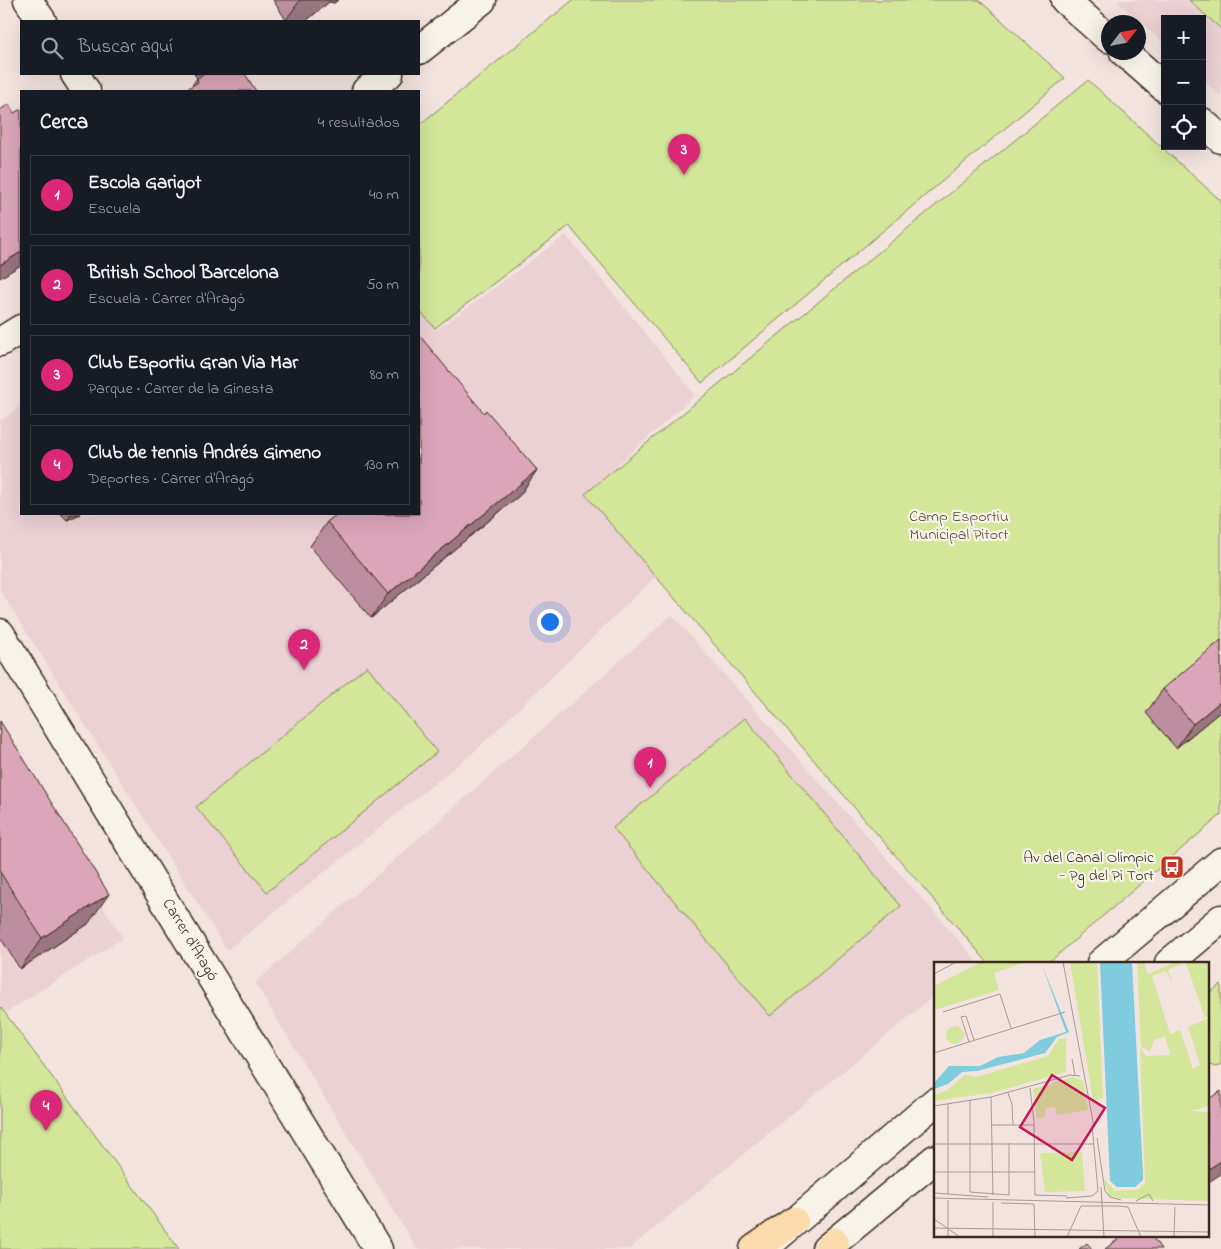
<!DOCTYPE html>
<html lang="es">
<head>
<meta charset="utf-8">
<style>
	body { margin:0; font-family:"Indie Flower",sans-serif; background:#20242c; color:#f1f3f6 }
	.controls { position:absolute; right:15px; top:15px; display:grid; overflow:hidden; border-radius:0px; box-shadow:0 5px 20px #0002 }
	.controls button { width:45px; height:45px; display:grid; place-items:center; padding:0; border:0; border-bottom:1px solid #363941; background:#171b24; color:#f1f3f6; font:25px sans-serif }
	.compass { position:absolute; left:1101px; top:15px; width:45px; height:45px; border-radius:50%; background:#171b24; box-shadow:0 5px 20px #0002; rotate:58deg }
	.you { position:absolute; left:549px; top:621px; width:18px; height:18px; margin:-12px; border:4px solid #fff; border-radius:50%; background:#1a73e8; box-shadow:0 0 0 8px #1a73e833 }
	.badge { display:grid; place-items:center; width:32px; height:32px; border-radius:50%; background:#db2777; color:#fff; font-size:16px; font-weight:700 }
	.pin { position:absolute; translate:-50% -41px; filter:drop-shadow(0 1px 2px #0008) }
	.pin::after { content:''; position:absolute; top:26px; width:18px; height:15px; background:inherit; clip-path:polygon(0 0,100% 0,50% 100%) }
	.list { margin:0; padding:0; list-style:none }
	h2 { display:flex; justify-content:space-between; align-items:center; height:65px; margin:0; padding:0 20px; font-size:21px }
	h2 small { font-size:16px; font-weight:400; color:#9ea1a6 }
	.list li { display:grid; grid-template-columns:32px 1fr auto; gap:15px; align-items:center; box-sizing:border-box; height:80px; margin:0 10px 10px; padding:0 10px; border:1px solid #363941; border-radius:0px }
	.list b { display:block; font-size:19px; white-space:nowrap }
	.list p { margin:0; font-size:16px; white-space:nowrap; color:#9ea1a6 }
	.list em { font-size:16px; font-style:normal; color:#9ea1a6 }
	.icon { flex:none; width:28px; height:28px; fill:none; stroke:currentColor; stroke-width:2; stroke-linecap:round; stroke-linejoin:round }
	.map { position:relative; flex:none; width:1221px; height:1249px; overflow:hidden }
	.search { position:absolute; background:#171b24; box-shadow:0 5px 20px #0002; left:20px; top:20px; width:400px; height:55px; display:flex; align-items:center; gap:12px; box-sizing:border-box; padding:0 18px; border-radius:0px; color:#9ea1a6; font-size:19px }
	.panel { position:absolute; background:#171b24; box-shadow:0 5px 20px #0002; left:20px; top:90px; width:400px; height:425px; border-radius:0px }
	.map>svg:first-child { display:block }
	.built { fill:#ebd0d4 }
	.green { fill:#d3e69a; stroke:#87885c }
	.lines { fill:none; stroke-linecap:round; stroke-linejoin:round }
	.street-casing { stroke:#3b2a1e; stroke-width:31 }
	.secondary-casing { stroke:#3b2a1e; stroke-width:31 }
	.highway-casing { stroke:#3b2a1e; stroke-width:31 }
	.street { stroke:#f7f3e8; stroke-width:28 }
	.secondary { stroke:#f7f3e8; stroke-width:28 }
	.highway { stroke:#fcdcac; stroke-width:28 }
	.wall { fill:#bd8e9f; stroke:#3b2a1e }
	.shaded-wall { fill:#9a7482; stroke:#3b2a1e }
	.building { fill:#dca5b9; stroke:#3b2a1e }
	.labels { text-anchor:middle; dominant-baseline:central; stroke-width:4.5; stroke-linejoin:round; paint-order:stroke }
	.park-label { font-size:16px; fill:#595037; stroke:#f7f3e8 }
	.poi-label { font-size:16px; fill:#3b2a1e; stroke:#f7f3e8; text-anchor:end }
	.street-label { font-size:16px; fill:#3b2a1e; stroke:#f7f3e8 }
	.inset-road { fill:none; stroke:#a99992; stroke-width:1 }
	.view { fill:#c2185b; fill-opacity:0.15; stroke:#c2185b; stroke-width:2.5 }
	.inset-edge { fill:none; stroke:#3b2a1e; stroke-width:2.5 }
</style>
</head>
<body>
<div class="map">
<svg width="1221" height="1249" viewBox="0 0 1221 1249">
	<rect width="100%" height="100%" fill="#f2e3df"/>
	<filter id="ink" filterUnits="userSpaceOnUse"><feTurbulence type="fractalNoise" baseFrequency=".02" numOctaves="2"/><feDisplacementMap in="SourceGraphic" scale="10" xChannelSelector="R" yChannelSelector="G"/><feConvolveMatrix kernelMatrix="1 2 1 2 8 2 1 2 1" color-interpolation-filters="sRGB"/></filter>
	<g filter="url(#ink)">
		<g class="built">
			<path d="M 1116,0 L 1221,0 L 1221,96 L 1202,79 L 1202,19 L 1165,19 L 1165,44 Z"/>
			<path d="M 566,235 L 695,395 L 585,494 L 656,576 L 475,751 L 227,950 L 0,590 L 0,421 L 21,406 L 21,514 L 419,514 L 419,311 L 437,330 Z"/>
			<path d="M 672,615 L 976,960 L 973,963 L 935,963 L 935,995 L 629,1249 L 417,1249 L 255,983 Z"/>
			<path d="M 0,744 L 123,938 L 5,1013 L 0,1007 Z"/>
		</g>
		<g class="green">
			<path d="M 573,0 L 979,0 L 1065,78 L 702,383 L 569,226 L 435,328 L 419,310 L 419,125 Z"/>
			<path d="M 1189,0 L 1221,0 L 1221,29 Z"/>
			<path d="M 1088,80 L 1221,201 L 1221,815 L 1048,963 L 988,963 L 585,494 Z"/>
			<path d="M 367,666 L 437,752 L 267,892 L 196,807 Z"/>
			<path d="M 745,718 L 901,906 L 770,1016 L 613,828 Z"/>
			<path d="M 1221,984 L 1221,1064 L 1215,1067 L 1207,1064 L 1207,995 Z"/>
			<path d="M 0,1007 L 5,1013 L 179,1249 L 0,1249 Z"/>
		</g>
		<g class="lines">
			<g class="street-casing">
				<g id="street">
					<path d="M 28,0 L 42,21"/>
					<path d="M 1065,0 L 1108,38"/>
					<path d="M 419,50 L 482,0"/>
					<path d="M 1124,52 L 1165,88"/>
					<path d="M 75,74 L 86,91"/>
					<path d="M 366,91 L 389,74"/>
					<path d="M 1202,122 L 1221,139"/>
					<path d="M 0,342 L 21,329"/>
					<path d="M 0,633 L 378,1249"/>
				</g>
			</g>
			<g class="secondary-casing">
				<g id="secondary">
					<path d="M 1101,963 L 1221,862"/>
					<path d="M 1169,963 L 1221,919"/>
					<path d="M 776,1238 L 935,1102"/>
					<path d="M 826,1249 L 935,1159"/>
				</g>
			</g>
			<g class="highway-casing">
				<g id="highway">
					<path d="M 754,1249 L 794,1221"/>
					<path d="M 828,1249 L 835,1242"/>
				</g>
			</g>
			<use href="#street" class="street"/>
			<use href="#secondary" class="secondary"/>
			<use href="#highway" class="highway"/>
		</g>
		<g class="wall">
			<path d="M 273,0 L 338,0 L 334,3 L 329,2 L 306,21 L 290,21 L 286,20 Z"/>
			<path d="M 194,74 L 245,74 L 191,87 L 197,78 Z"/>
			<path d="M 484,413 L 537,470 L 520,495 L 371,618 L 310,546 L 327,522 Z"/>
			<path d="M 61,514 L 80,514 L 67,520 Z"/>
			<path d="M 1163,689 L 1221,711 L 1176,748 L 1146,713 Z"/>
			<path d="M 0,721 L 88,924 L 20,969 L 0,937 Z"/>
		</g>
		<g class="shaded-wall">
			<path d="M 300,0 L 338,0 L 334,3 L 329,2 L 306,21 L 290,21 L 286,20 Z"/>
			<path d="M 21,252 L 21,265 L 0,278 L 0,265 Z"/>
			<path d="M 537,470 L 520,495 L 371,618 L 388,594 Z"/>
			<path d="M 71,514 L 80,514 L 67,520 Z"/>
			<path d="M 1221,701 L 1221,711 L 1176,748 L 1193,724 Z"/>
			<path d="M 109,894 L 88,924 L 20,969 L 42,938 Z"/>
			<path d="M 1221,1161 L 1221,1174 L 1207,1183 L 1207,1170 Z"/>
		</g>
		<g class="building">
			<path d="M 205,74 L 245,74 L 256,91 L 184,91 L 198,82 L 197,78 Z"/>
			<path d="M 9,104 L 14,113 L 21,109 L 21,252 L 0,265 L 0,110 Z"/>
			<path d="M 419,335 L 484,413 L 486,410 L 537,470 L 388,594 L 327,522 L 337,514 L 419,514 Z"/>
			<path d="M 1221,640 L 1221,701 L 1193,724 L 1163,689 Z"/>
			<path d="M 0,721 L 109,894 L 42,938 L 0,872 Z"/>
			<path d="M 1221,1091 L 1221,1161 L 1207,1170 L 1207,1100 Z"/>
			<path d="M 1124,1235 L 1151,1235 L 1161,1249 L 1105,1249 Z"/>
			<path d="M 1087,1243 L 1092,1249 L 1079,1249 Z"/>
		</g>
	</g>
	<defs>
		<g id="bus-square" transform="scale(1.25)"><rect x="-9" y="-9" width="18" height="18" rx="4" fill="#c8321e" stroke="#f7f3e8"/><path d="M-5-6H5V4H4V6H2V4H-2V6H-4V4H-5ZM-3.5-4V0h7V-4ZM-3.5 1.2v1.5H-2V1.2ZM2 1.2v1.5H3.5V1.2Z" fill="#fff"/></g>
	</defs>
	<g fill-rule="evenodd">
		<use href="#bus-square" x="1172" y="867"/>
	</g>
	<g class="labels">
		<g class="park-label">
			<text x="959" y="517">Camp Esportiu<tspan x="959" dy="18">Municipal Pitort</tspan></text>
		</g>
		<g class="poi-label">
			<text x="1154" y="858">Av del Canal Olímpic<tspan x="1154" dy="18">- Pg del Pi Tort</tspan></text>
		</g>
		<g class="street-label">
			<text transform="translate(190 940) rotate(59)">Carrer d'Aragó</text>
		</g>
	</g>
	<g transform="translate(934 962)">
		<rect width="275" height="275" fill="#f2e3df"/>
		<path d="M 47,0 L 91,0 L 60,11 L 65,28 L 0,48 L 0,24 ZM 136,0 L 163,0 L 169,136 L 163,137 L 160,144 ZM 203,0 L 210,0 L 214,12 L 242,0 L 248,2 L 234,8 L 239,22 L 232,9 L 218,14 L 236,72 L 246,68 L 259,107 L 266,103 L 254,65 L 275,56 L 275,144 L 256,149 L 275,150 L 275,239 L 183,236 L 174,233 L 169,216 L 181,229 L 204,228 L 211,221 L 206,86 L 212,94 L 236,93 L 231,74 L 220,78 L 216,89 L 207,85 ZM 275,0 L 275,54 L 271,56 L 252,1 ZM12 73a9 9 0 1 1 18 0a9 9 0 1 1-18 0ZM 132,76 L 132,110 L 57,131 L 0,139 L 0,133 L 14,128 L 31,113 L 42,115 L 114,94 L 125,77 ZM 139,115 L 149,119 L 154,148 L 122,153 L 121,145 L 111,146 L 111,155 L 103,156 L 99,127 L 117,122 L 118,128 L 118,121 ZM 148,190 L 151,229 L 111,230 L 106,191 Z" fill="#d3e69a"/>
		<path d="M 107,0 L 135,70 L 123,75 L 111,91 L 43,109 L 28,110 L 14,122 L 0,127 L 0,121 L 15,104 L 46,104 L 64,95 L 90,91 L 106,78 L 132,70 ZM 166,0 L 198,0 L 209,212 L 209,218 L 201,225 L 183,225 L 176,219 Z" fill="#80ccdf"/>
		<path class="inset-road" d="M 129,0 L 160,165M 0,12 L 22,0M 9,50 L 66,32 L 77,66M 35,80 L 27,55 L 32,54 L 40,78M 0,91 L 131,50M 138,97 L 141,113M 96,126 L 100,160 L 101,233 L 133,234M 74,131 L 78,142 L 79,163M 57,135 L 59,233M 36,139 L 36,230 L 75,233 L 75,181M 14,142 L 14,232M 0,144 L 57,135 L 136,113 L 146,114M 58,163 L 100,163M 163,176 L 171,229 L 176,235 L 187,238M 0,182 L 160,182M 0,210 L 100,210M 167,225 L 170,275M 0,231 L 54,235M 0,236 L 275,243M 132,236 L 158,234 L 164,229 L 158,163M 202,239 L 215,232 L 219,239M 59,240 L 59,275M 67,241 L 100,242 L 101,275M 0,257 L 26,275M 0,266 L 275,270M 14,275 L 14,238M 133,275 L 147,244 L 184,244 L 194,245 L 207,275M 240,275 L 241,245"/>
		<path class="view" d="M 118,113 L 171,146 L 138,198 L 86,165 Z"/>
		<rect width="275" height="275" class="inset-edge"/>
	</g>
</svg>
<div class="controls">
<button>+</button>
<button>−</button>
<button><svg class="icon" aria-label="locate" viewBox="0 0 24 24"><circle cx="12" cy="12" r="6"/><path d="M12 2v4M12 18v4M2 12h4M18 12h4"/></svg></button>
</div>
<svg class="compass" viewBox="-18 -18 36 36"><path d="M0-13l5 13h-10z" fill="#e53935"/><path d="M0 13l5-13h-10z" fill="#9ea1a6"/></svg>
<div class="you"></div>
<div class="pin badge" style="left:650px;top:788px">1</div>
<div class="pin badge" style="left:304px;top:670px">2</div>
<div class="pin badge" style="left:684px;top:175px">3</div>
<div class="pin badge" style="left:46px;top:1131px">4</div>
<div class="search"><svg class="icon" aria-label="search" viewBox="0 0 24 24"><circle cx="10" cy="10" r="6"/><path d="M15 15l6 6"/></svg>Buscar aquí</div>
<section class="panel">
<h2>Cerca<small>4 resultados</small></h2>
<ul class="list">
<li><span class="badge">1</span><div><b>Escola Garigot</b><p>Escuela</p></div><em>40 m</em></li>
<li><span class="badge">2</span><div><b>British School Barcelona</b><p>Escuela · Carrer d'Aragó</p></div><em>50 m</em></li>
<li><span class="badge">3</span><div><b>Club Esportiu Gran Via Mar</b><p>Parque · Carrer de la Ginesta</p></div><em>80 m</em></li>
<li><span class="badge">4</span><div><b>Club de tennis Andrés Gimeno</b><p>Deportes · Carrer d'Aragó</p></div><em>130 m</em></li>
</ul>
</section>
</div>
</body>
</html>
